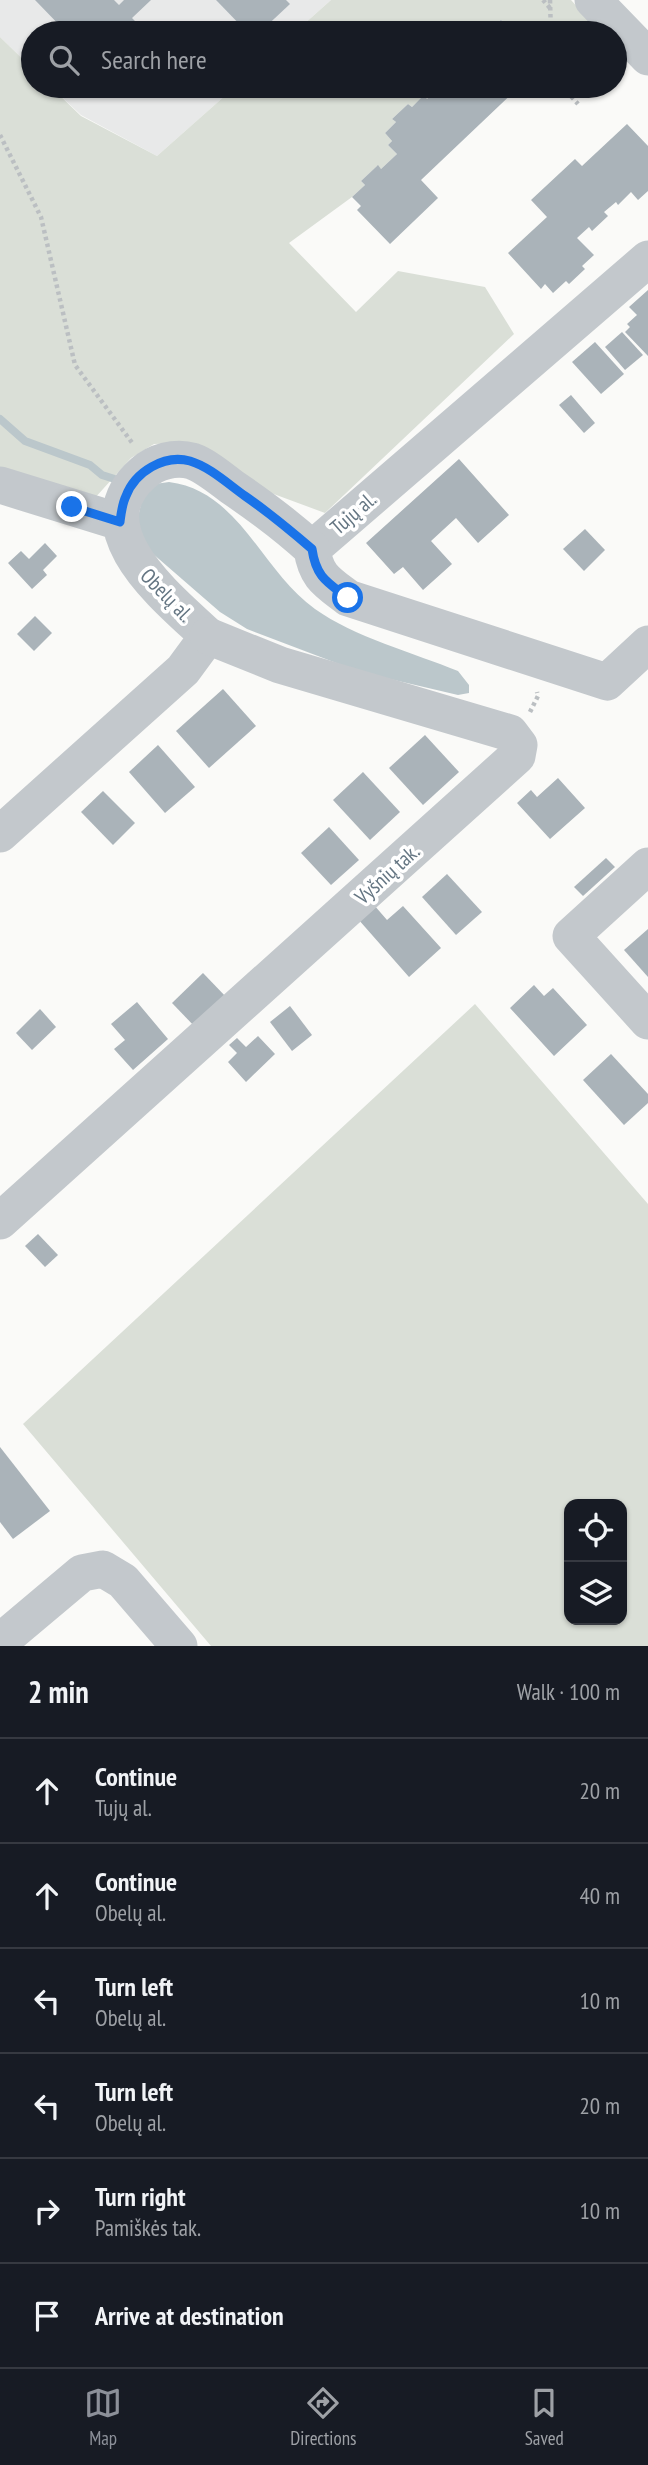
<!DOCTYPE html>
<html lang="en">
<head>
<meta charset="utf-8">
<style>
	body { margin:0; font-family:"PT Sans Narrow",sans-serif; background:#20242c; color:#f1f3f6 }
	.controls { position:absolute; right:21px; bottom:21px; display:grid; overflow:hidden; border-radius:14px; box-shadow:0 2px 5px #0004 }
	.controls button { width:63px; height:63px; display:grid; place-items:center; padding:0; border:0; border-bottom:2px solid #363941; background:#171b24; color:#f1f3f6; font:35px sans-serif }
	.stop { position:absolute; width:21px; height:21px; margin:-16px; border:5px solid #1a73e8; border-radius:50%; background:#fff }
	.stop.end { background:#1a73e8; border-color:#fff; box-shadow:0 2px 7px #0008 }
	.list { margin:0; padding:0; list-style:none }
	h2 { display:flex; justify-content:space-between; align-items:center; height:91px; margin:0; padding:0 28px; font-size:30px }
	h2 small { font-size:23px; font-weight:400; color:#9ea1a6 }
	.list li { display:grid; grid-template-columns:46px 1fr auto; gap:21px; align-items:center; box-sizing:border-box; height:105px; padding:0 28px; border-top:2px solid #363941 }
	.list b { display:block; font-size:26px; white-space:nowrap }
	.list p { margin:0; font-size:23px; white-space:nowrap; color:#9ea1a6 }
	.list em { font-size:23px; font-style:normal; color:#9ea1a6 }
	.icon { flex:none; width:38px; height:38px; fill:none; stroke:currentColor; stroke-width:2; stroke-linecap:round; stroke-linejoin:round }
	.map { position:relative; flex:none; width:648px; height:1646px; overflow:hidden }
	.search { position:absolute; background:#171b24; box-shadow:0 2px 5px #0004; left:21px; right:21px; top:21px; height:77px; display:flex; align-items:center; gap:18px; box-sizing:border-box; padding:0 24px; border-radius:38px; color:#9ea1a6; font-size:26px }
	.sheet { height:721px; background:#171b24 }
	nav { display:flex; justify-content:space-around; align-items:center; box-sizing:border-box; height:98px; border-top:2px solid #363941; background:#171b24; font-size:19px; color:#9ea1a6 }
	nav a { display:grid; justify-items:center; gap:4px }
	nav .on { color:#8c9099 }
	.map>svg:first-child { display:block }
	.built { fill:#e8e9e9 }
	.green { fill:#dadfd7; fill-rule:evenodd }
	.water { fill:#bbc7cb }
	.lines { fill:none; stroke-linecap:round; stroke-linejoin:round }
	.stream { stroke:#bbc7cb; stroke-width:8 }
	.building { fill:#aab3b9 }
	.path { stroke:#bbbfc2; stroke-width:4.5; stroke-dasharray:3.5 3.5; stroke-linecap:butt }
	.minor { stroke:#c3c8cc; stroke-width:37 }
	.route { stroke:#1a73e8; stroke-width:9 }
	.labels { text-anchor:middle; dominant-baseline:central; stroke-width:7; stroke-linejoin:round; paint-order:stroke }
	.street-label { font-size:21px; fill:#657683; stroke:#fff }
</style>
</head>
<body>
<div class="map">
<svg width="648" height="1646" viewBox="0 0 648 1646">
	<rect width="100%" height="100%" fill="#fafaf8"/>
	<g class="built">
		<path d="M 0,0 L 331,0 L 294,33 L 33,33 L 33,69 L 0,37 Z"/>
		<path d="M 50,86 L 236,86 L 157,156 L 81,115 Z"/>
	</g>
	<g class="green">
		<path d="M 331,0 L 571,0 L 601,33 L 521,33 L 513,25 L 509,29 L 501,20 L 488,32 L 485,30 L 481,33 L 294,33 Z"/>
		<path d="M 0,37 L 33,69 L 33,86 L 50,86 L 81,116 L 157,156 L 236,86 L 434,86 L 438,89 L 427,99 L 424,96 L 412,107 L 408,104 L 392,119 L 396,122 L 385,133 L 392,141 L 388,145 L 397,154 L 381,169 L 377,166 L 361,181 L 365,185 L 352,197 L 289,243 L 356,312 L 398,271 L 485,287 L 514,334 L 325,513 L 271,493 L 181,443 L 154,444 L 131,458 L 94,499 L 0,469 Z"/>
		<path d="M 475,1004 L 648,1204 L 648,1646 L 211,1646 L 23,1424 ZM 569,1504 L 622,1504 L 622,1620 L 569,1620 Z"/>
	</g>
	<path class="water" d="M 169,482 C 240,491 262,572 315,609 C 354,637 414,653 458,671 L 469,685 L 469,693 L 458,695 L 360,672 L 247,629 L 220,612 L 152,553 L 141,536 L 138,517 L 142,500 L 155,484 Z"/>
	<g class="lines">
		<path class="stream" d="M 0,419 L 25,441 L 90,465 L 102,475 L 121,481"/>
	</g>
	<g class="building">
		<path d="M 35,0 L 114,0 L 119,5 L 124,0 L 151,0 L 132,18 L 147,33 L 67,33 Z"/>
		<path d="M 216,0 L 286,0 L 290,4 L 259,33 L 248,33 Z"/>
		<path d="M 501,20 L 509,29 L 513,25 L 521,33 L 481,33 L 485,30 L 488,32 Z"/>
		<path d="M 434,86 L 520,86 L 421,180 L 438,198 L 390,244 L 357,210 L 361,206 L 352,197 L 365,185 L 361,181 L 378,165 L 381,169 L 397,154 L 388,145 L 392,141 L 385,133 L 396,122 L 392,119 L 408,104 L 412,107 L 424,95 L 427,99 L 438,89 Z"/>
		<path d="M 627,124 L 648,146 L 648,191 L 638,200 L 631,192 L 618,205 L 616,202 L 604,212 L 608,216 L 592,231 L 589,227 L 577,238 L 594,255 L 582,266 L 585,269 L 569,284 L 566,281 L 553,293 L 545,284 L 541,289 L 508,253 L 547,217 L 531,200 L 575,159 L 582,166 Z"/>
		<path d="M 648,290 L 648,356 L 625,332 L 630,327 L 627,324 L 637,315 L 629,307 Z"/>
		<path d="M 622,332 L 643,355 L 625,370 L 605,347 Z"/>
		<path d="M 595,342 L 624,374 L 601,394 L 572,362 Z"/>
		<path d="M 571,395 L 595,423 L 584,433 L 559,405 Z"/>
		<path d="M 459,459 L 509,515 L 478,543 L 456,518 L 431,541 L 452,564 L 423,590 L 403,567 L 394,574 L 366,543 Z"/>
		<path d="M 585,529 L 605,550 L 584,571 L 563,549 Z"/>
		<path d="M 45,543 L 57,556 L 43,570 L 47,575 L 32,589 L 8,563 L 21,551 L 29,559 Z"/>
		<path d="M 35,616 L 52,633 L 34,651 L 17,634 Z"/>
		<path d="M 223,689 L 256,726 L 209,768 L 176,731 Z"/>
		<path d="M 425,735 L 459,772 L 423,805 L 389,768 Z"/>
		<path d="M 158,745 L 195,787 L 165,813 L 129,772 Z"/>
		<path d="M 363,772 L 400,812 L 370,840 L 333,800 Z"/>
		<path d="M 558,778 L 585,808 L 550,839 L 517,803 L 531,790 L 537,797 Z"/>
		<path d="M 103,791 L 135,823 L 113,845 L 81,812 Z"/>
		<path d="M 329,827 L 359,860 L 331,885 L 301,853 Z"/>
		<path d="M 606,858 L 615,867 L 583,896 L 574,887 Z"/>
		<path d="M 447,874 L 482,912 L 456,935 L 422,897 Z"/>
		<path d="M 374,905 L 387,920 L 403,906 L 441,948 L 409,977 L 358,919 Z"/>
		<path d="M 648,929 L 648,977 L 624,950 Z"/>
		<path d="M 203,973 L 228,999 L 197,1029 L 172,1003 Z"/>
		<path d="M 534,985 L 544,996 L 553,988 L 587,1025 L 554,1056 L 510,1008 Z"/>
		<path d="M 137,1002 L 168,1039 L 133,1070 L 114,1049 L 125,1040 L 111,1024 Z"/>
		<path d="M 290,1006 L 312,1035 L 292,1051 L 270,1022 Z"/>
		<path d="M 40,1009 L 56,1027 L 32,1050 L 16,1033 Z"/>
		<path d="M 258,1036 L 275,1054 L 246,1082 L 228,1062 L 237,1053 L 229,1045 L 237,1038 L 246,1047 Z"/>
		<path d="M 611,1054 L 648,1094 L 648,1103 L 624,1125 L 583,1080 Z"/>
		<path d="M 38,1234 L 58,1255 L 45,1267 L 25,1246 Z"/>
		<path d="M 0,1447 L 50,1511 L 13,1539 L 0,1522 Z"/>
	</g>
	<g class="lines">
		<g class="path">
			<path d="M 543,0 L 550,8"/>
			<path d="M 550,0 L 551,33"/>
			<path d="M 562,86 L 578,104"/>
			<path d="M 0,135 L 41,217 L 75,365 L 133,444"/>
			<path d="M 530,712 L 538,696 L 537,692"/>
		</g>
		<g class="minor">
			<path d="M 593,0 L 648,57"/>
			<path d="M 648,259 L 312,549 C 316,577 327,582 348,598 L 607,682 L 648,644"/>
			<path d="M 0,485 L 120,522"/>
			<path d="M 0,834 L 183,670 L 208,636 C 169,599 79,529 143,473 C 155,462 175,456 192,461 C 206,466 220,478 232,487 C 260,506 287,526 312,549"/>
			<path d="M 648,866 L 571,936 L 648,1021"/>
			<path d="M 0,1221 L 517,756 L 519,745 L 510,733 L 280,665 L 208,636"/>
			<path d="M 0,1642 L 82,1573 L 103,1569 L 123,1581 L 179,1646"/>
		</g>
	</g>
	<g class="lines">
		<path class="route" d="M 72,507 L 120,522 C 121,514 122,504 126,496 C 135,472 164,454 190,461 C 210,467 228,484 245,496 C 268,512 290,530 312,549 C 316,577 327,582 348,598"/>
	</g>
	<g class="labels">
		<g class="street-label">
			<text transform="translate(353 513) rotate(-41)">Tujų al.</text>
			<text transform="translate(167 595) rotate(46)">Obelų al.</text>
			<text transform="translate(387 874) rotate(-42)">Vyšnių tak.</text>
		</g>
	</g>
</svg>
<div class="controls">
<button><svg class="icon" aria-label="locate" viewBox="0 0 24 24"><circle cx="12" cy="12" r="6"/><path d="M12 2v4M12 18v4M2 12h4M18 12h4"/></svg></button>
<button><svg class="icon" aria-label="layers" viewBox="0 0 24 24"><path d="M12 4l9 5-9 5-9-5zM3 14l9 5 9-5"/></svg></button>
</div>
<div class="stop" style="left:348px;top:598px"></div>
<div class="stop end" style="left:72px;top:507px"></div>
<div class="search"><svg class="icon" aria-label="search" viewBox="0 0 24 24"><circle cx="10" cy="10" r="6"/><path d="M15 15l6 6"/></svg>Search here</div>
</div>
<section class="sheet">
<h2>2 min<small>Walk · 100 m</small></h2>
<ul class="list">
<li><svg class="icon" aria-label="ahead" viewBox="0 0 24 24"><path d="M12 20V5M6 11l6-6 6 6"/></svg><div><b>Continue</b><p>Tujų al.</p></div><em>20 m</em></li>
<li><svg class="icon" aria-label="ahead" viewBox="0 0 24 24"><path d="M12 20V5M6 11l6-6 6 6"/></svg><div><b>Continue</b><p>Obelų al.</p></div><em>40 m</em></li>
<li><svg class="icon" aria-label="left" viewBox="0 0 24 24"><path d="M17 20v-9H6M10 6l-5 5 5 5"/></svg><div><b>Turn left</b><p>Obelų al.</p></div><em>10 m</em></li>
<li><svg class="icon" aria-label="left" viewBox="0 0 24 24"><path d="M17 20v-9H6M10 6l-5 5 5 5"/></svg><div><b>Turn left</b><p>Obelų al.</p></div><em>20 m</em></li>
<li><svg class="icon" aria-label="right" viewBox="0 0 24 24"><path d="M7 20v-9h11M14 6l5 5-5 5"/></svg><div><b>Turn right</b><p>Pamiškės tak.</p></div><em>10 m</em></li>
<li><svg class="icon" aria-label="arrive" viewBox="0 0 24 24"><path d="M6 21V4h12l-3 4 3 4H6"/></svg><div><b>Arrive at destination</b></div></li>
</ul>
</section>
<nav>
<a class="on"><svg class="icon" aria-label="map" viewBox="0 0 24 24"><path d="M3 6l6-2 6 2 6-2v14l-6 2-6-2-6 2zM9 4v14M15 6v14"/></svg>Map</a>
<a><svg class="icon" aria-label="directions" viewBox="0 0 24 24"><path d="M12 3l9 9-9 9-9-9zM9 14v-3h6M13 9l2 2-2 2"/></svg>Directions</a>
<a><svg class="icon" aria-label="saved" viewBox="0 0 24 24"><path d="M7 4h10v16l-5-4-5 4z"/></svg>Saved</a>
</nav>
</body>
</html>
